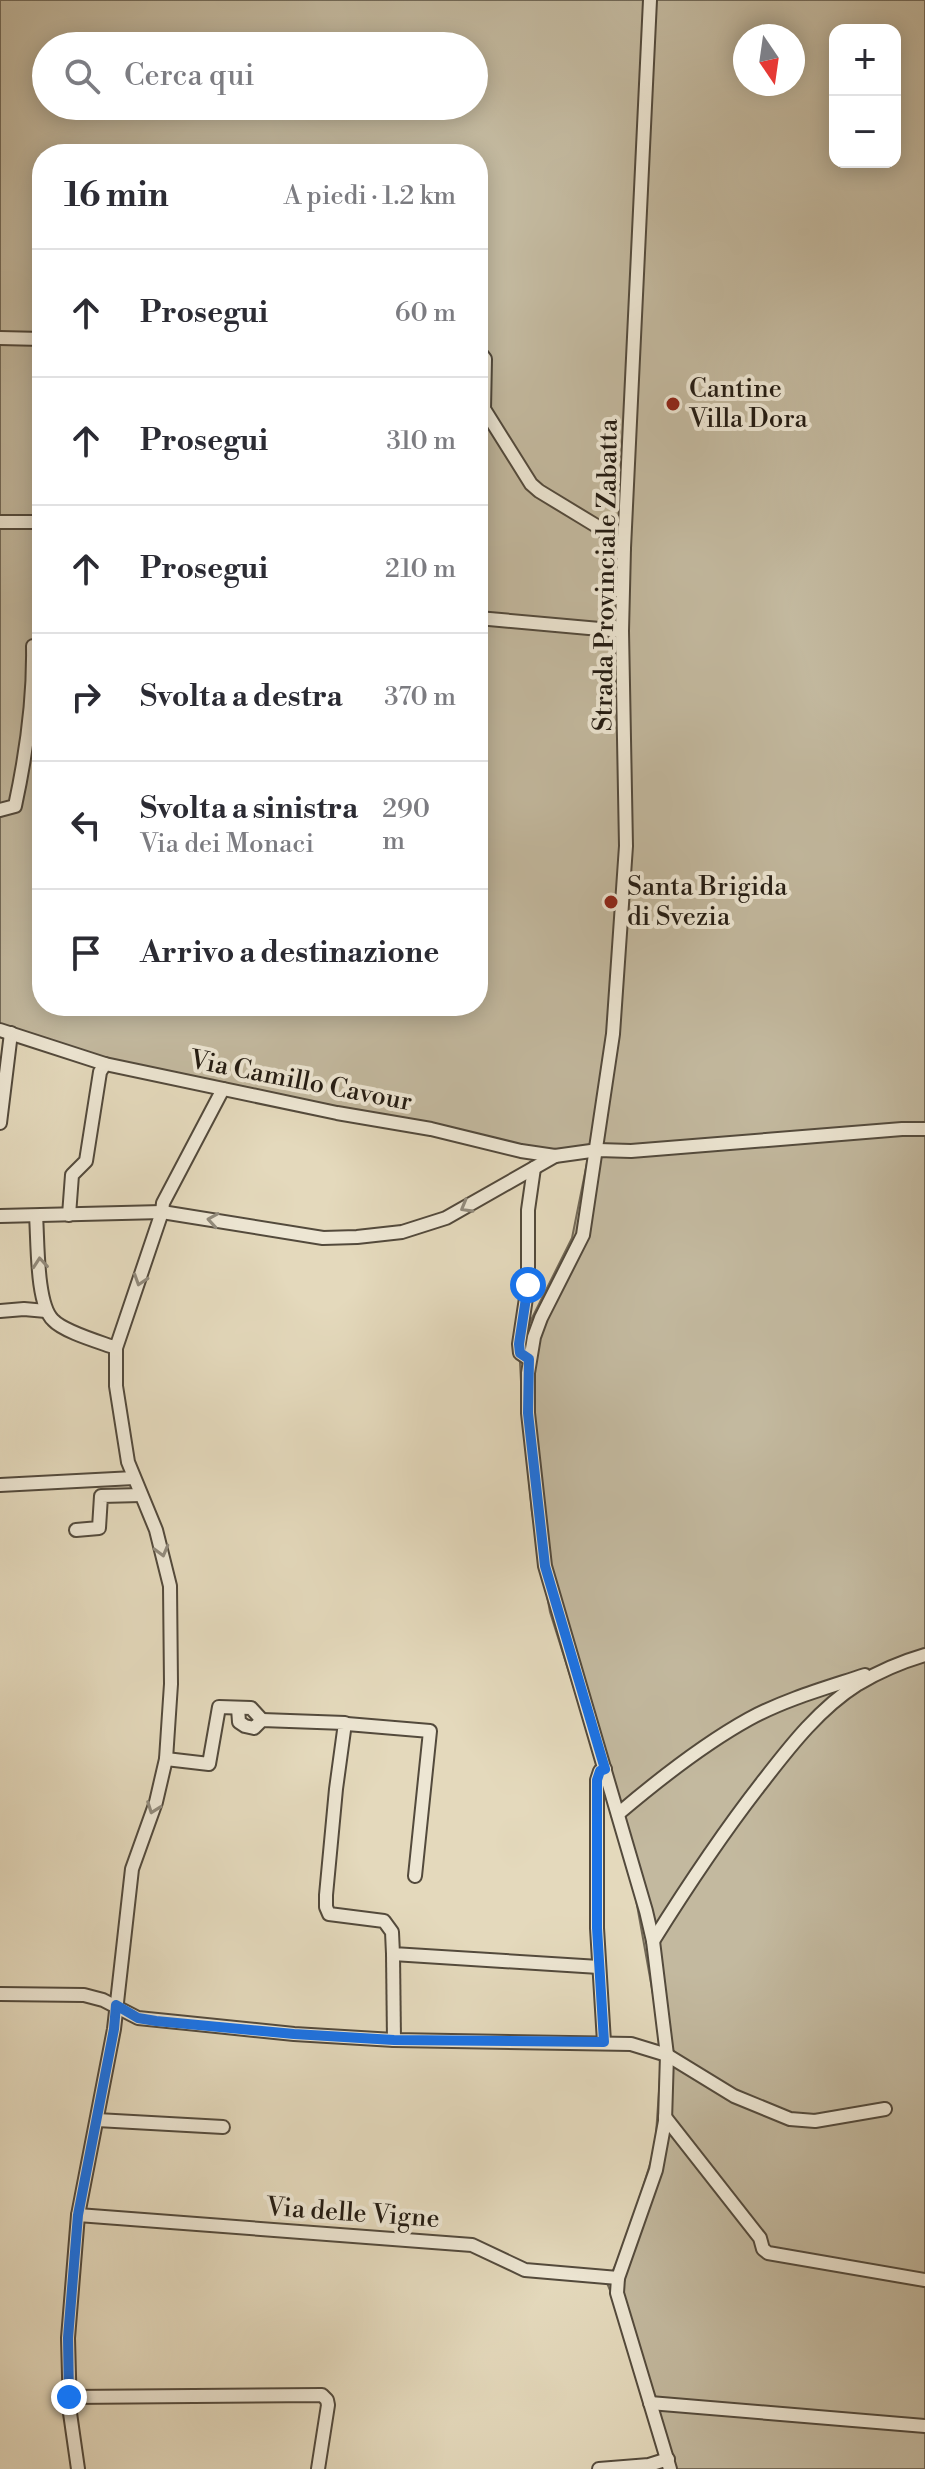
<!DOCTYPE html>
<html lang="it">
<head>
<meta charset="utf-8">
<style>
	body { margin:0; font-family:"Libre Bodoni",serif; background:#f7f7f7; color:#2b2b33 }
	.controls { position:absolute; right:24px; top:24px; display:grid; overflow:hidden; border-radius:16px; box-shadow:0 4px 20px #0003 }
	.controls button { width:72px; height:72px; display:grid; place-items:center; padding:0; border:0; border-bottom:2px solid #e1e1e2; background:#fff; color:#2b2b33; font:40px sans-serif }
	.compass { position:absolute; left:733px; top:24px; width:72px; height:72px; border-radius:50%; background:#fff; box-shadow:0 4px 20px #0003; rotate:167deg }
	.stop { position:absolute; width:24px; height:24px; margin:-18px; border:6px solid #1a73e8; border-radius:50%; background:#fff }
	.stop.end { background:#1a73e8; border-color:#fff; box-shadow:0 2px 8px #0008 }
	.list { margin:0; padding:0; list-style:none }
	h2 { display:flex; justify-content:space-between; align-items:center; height:104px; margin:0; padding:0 32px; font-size:34px }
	h2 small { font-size:26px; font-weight:400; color:#7c7c81 }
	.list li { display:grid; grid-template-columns:52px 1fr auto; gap:24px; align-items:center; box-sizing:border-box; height:128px; padding:0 32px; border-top:2px solid #e1e1e2 }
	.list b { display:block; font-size:30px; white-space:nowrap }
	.list p { margin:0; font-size:26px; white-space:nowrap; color:#7c7c81 }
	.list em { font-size:26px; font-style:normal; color:#7c7c81 }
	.icon { flex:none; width:44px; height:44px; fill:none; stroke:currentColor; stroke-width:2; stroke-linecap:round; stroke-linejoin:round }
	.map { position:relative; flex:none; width:925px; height:2469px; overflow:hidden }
	.search { position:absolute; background:#fff; box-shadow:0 4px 20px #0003; left:32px; top:32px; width:456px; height:88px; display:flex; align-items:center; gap:20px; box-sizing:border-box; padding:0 28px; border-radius:44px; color:#7c7c81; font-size:30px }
	.panel { position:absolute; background:#fff; box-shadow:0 4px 20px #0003; left:32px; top:144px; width:456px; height:872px; border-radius:32px }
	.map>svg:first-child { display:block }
	.green { fill:#c3b99f; stroke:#736a58; stroke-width:2; fill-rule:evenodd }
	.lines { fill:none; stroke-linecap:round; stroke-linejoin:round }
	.minor-casing { stroke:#534a3c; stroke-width:16 }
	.minor { stroke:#ede6d3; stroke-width:12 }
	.oneway { stroke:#928b7c }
	.route { stroke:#1a73e8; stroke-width:10 }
	.poi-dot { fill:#8f2418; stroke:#ede6d3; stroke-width:3 }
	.labels { text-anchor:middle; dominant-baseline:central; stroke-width:8; stroke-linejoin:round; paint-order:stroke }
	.poi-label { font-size:26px; fill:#231b12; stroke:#ede6d3; text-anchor:start }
	.street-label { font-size:26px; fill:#231b12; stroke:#ede6d3 }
</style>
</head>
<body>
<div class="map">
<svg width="925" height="2469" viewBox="0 0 925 2469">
	<rect width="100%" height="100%" fill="#e4d9bc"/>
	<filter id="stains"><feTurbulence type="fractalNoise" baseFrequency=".0025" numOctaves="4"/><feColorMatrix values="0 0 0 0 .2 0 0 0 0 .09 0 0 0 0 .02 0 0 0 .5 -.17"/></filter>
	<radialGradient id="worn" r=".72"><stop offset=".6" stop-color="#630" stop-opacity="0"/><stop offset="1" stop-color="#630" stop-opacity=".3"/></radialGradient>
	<path class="green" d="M 0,0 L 925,0 L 925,2469 L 665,2469 L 623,2322 L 607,2283 L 625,2245 L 655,2148 L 661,2063 L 656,2011 L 630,1866 L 550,1612 L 532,1512 L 523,1419 L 519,1344 L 572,1238 L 588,1158 L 529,1156 L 0,1036 ZM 835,30 L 895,30 L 895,162 L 835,162 ZM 745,36 L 793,36 L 793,84 L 745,84 ZM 46,46 L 474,46 L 474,106 L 46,106 ZM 42,154 L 478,154 L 478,1006 L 42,1006 Z"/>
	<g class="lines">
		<g class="minor-casing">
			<g id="minor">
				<path d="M 650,0 L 624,548 L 622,631 L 626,846 L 613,1034 L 583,1235 L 541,1318 L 534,1337 L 528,1373 L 528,1413 L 545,1566 L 646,1911 L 653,1941 L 667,2055 L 665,2121 L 656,2170 L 618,2278 L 617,2293 L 670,2469"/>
				<path d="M 0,338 L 42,339"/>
				<path d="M 478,350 L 485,359 L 484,409 L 531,484 L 539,491 L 595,525 L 624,548"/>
				<path d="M 0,522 L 32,522"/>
				<path d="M 478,618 L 622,631"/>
				<path d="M 0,810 L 15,806 C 26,755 34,699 33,646"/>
				<path d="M 0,1030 L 105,1064 L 337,1113 L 431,1129 L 521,1151 L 555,1156 L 598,1150 L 631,1151 L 902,1129 L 925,1129"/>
				<path d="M 0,1123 L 11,1033"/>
				<path d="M 69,1215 L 72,1175 L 86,1161 L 100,1072 L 105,1064"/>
				<path d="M 0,1216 L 162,1212 L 323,1238 L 357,1237 L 402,1232 L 446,1218 L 555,1156"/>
				<path d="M 36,1216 C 38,1240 36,1304 53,1320 C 64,1332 100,1342 116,1348"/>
				<path d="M 0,1311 L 24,1309 L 46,1311"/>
				<path d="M 529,1359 L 520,1353 L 519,1344 L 528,1285 L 528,1210 L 534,1168"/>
				<path d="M 0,1485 L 134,1478"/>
				<path d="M 76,1530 L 99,1528 L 101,1496 L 141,1495"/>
				<path d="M 238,1708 L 239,1722 L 245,1726 L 254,1728 L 262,1720 L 345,1723 L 336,1789 L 326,1895 L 326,1907 L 329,1914 L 384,1921 L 392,1932 L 393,1954 L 599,1967"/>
				<path d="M 347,1724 L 430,1731 L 415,1876"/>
				<path d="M 166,1759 L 209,1764 L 219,1707 L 251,1708 L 262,1720"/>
				<path d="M 618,1814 C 658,1780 702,1745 749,1719 C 786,1699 826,1688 865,1675"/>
				<path d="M 653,1941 C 688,1885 724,1831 764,1780 C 791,1745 820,1708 858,1684 C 880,1671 901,1662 925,1655"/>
				<path d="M 393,1954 L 394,2040"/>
				<path d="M 0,1994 L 84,1995 L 103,2000 L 138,2018 L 294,2034 L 394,2040 L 631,2044 L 667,2055 L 734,2096 L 790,2119 L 815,2121 L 885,2109"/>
				<path d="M 604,2042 L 597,1928 L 597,1780 L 600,1771 L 605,1769"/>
				<path d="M 665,2117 L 760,2238 L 763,2249 L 768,2253 L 925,2280"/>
				<path d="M 97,2120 L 223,2127"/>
				<path d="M 78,2215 L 472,2245 L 525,2270 L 618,2278"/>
				<path d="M 69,2397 L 322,2395 L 327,2400 L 328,2405 L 318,2469"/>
				<path d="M 650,2403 L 925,2426"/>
				<path d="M 78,2469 L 70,2413 L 68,2338 L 78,2215 L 114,2029 L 132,1869 L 156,1802 L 166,1759 L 171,1684 L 170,1586 L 156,1530 L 128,1462 L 116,1386 L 116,1348 L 162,1212 L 163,1203 L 223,1089"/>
				<path d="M 599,2469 L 649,2465 L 668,2459"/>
			</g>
		</g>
		<use href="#minor" class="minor"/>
	</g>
	<defs><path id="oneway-chevron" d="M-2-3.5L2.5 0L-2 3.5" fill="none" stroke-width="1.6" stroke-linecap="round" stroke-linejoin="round" transform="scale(2)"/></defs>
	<g class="oneway">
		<use href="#oneway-chevron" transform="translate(466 1207) rotate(150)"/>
		<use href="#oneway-chevron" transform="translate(213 1220) rotate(-171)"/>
		<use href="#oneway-chevron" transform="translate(40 1263) rotate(-95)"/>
		<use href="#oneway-chevron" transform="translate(140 1280) rotate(108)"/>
		<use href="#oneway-chevron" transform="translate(162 1551) rotate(75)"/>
		<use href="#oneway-chevron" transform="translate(153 1808) rotate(110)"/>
	</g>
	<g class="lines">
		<path class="route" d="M 69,2397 L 68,2338 L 78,2215 L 114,2029 L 116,2005 L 138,2018 L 156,2021 L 294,2034 L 394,2040 L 604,2042 L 597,1928 L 597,1780 L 600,1771 L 605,1769 L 545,1566 L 528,1413 L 529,1359 L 520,1353 L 519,1344 L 528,1285"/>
	</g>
	<g class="poi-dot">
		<circle cx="673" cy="404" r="8"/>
		<circle cx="611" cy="902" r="8"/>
	</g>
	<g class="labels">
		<g class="poi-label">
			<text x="689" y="389">Cantine<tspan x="689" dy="30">Villa Dora</tspan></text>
			<text x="627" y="887">Santa Brigida<tspan x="627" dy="30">di Svezia</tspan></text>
		</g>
		<g class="street-label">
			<text transform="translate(606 575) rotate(-89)">Strada Provinciale Zabatta</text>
			<text transform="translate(301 1081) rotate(11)">Via Camillo Cavour</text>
			<text transform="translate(353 2213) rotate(4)">Via delle Vigne</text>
		</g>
	</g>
	<rect width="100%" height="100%" filter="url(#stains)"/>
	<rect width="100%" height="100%" fill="url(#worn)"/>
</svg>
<div class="controls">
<button>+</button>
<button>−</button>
</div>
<svg class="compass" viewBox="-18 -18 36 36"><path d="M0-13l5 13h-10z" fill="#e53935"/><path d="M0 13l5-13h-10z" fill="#7c7c81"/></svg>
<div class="stop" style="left:528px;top:1285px"></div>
<div class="stop end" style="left:69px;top:2397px"></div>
<div class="search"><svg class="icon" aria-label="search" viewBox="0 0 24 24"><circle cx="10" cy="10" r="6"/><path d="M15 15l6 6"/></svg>Cerca qui</div>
<section class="panel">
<h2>16 min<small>A piedi · 1.2 km</small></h2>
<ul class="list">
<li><svg class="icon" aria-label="ahead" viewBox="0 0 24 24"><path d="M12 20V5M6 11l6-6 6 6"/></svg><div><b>Prosegui</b></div><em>60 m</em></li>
<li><svg class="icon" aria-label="ahead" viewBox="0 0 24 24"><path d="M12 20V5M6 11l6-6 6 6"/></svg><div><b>Prosegui</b></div><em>310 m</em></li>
<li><svg class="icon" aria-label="ahead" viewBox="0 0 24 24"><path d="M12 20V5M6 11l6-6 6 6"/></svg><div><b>Prosegui</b></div><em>210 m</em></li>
<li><svg class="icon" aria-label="right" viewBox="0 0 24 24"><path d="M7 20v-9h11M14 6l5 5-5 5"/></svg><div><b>Svolta a destra</b></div><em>370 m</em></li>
<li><svg class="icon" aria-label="left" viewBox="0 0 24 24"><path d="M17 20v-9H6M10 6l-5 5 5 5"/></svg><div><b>Svolta a sinistra</b><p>Via dei Monaci</p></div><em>290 m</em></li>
<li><svg class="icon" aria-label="arrive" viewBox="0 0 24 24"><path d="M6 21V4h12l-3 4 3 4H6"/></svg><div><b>Arrivo a destinazione</b></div></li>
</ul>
</section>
</div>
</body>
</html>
